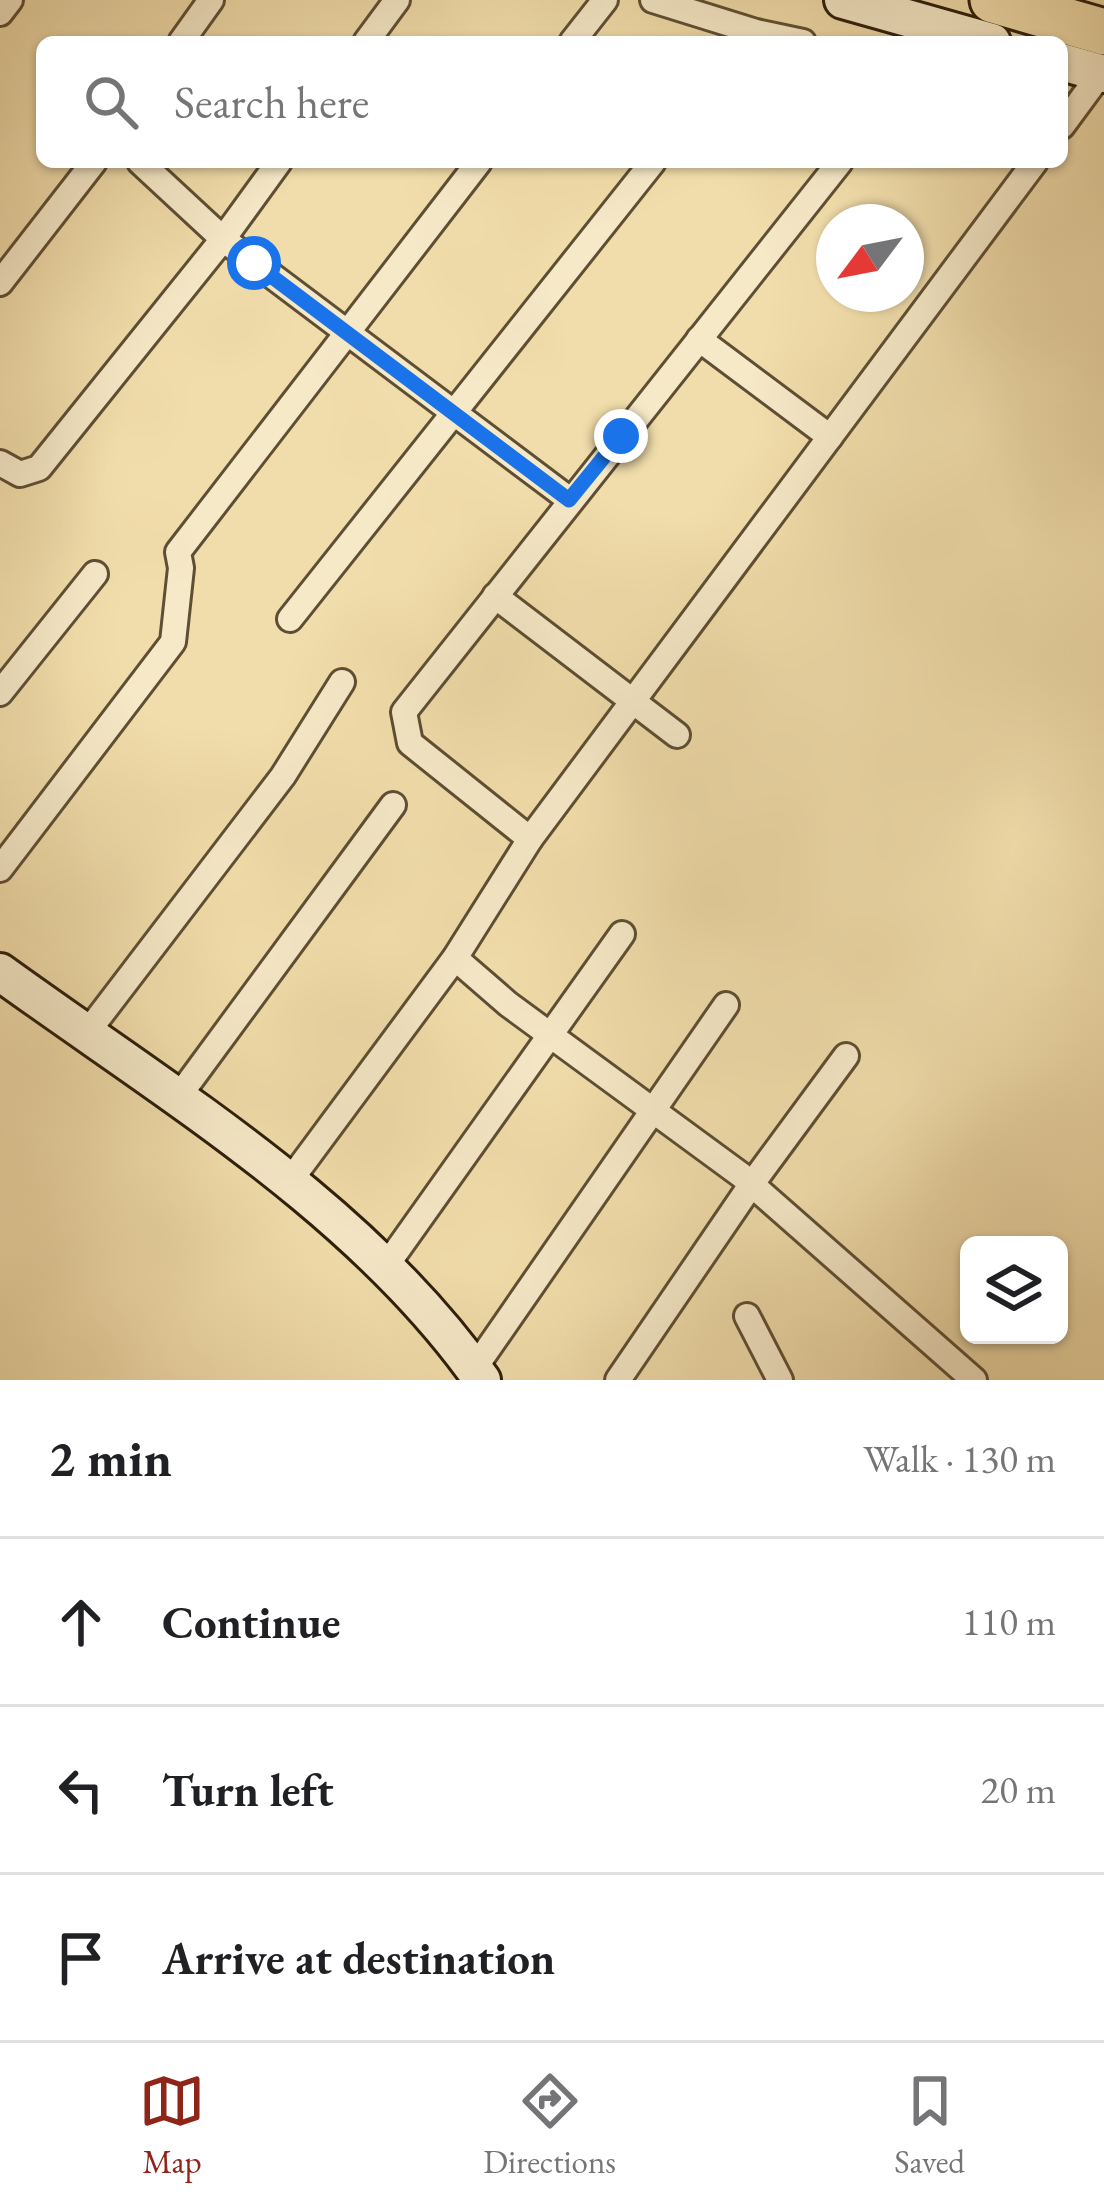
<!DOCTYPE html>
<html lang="en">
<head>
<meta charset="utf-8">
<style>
	body { margin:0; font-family:"EB Garamond",serif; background:#f6f6f6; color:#202124 }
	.controls { position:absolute; right:36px; bottom:36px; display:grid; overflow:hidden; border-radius:18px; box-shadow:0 3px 9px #0004 }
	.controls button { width:108px; height:108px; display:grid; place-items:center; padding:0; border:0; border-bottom:3px solid #e0e0e0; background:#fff; color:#202124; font:60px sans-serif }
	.compass { position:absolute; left:816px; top:204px; width:108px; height:108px; border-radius:50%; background:#fff; box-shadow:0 3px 9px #0004; rotate:238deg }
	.stop { position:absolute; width:36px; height:36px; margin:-27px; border:9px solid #1a73e8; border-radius:50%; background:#fff }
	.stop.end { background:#1a73e8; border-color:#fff; box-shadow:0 3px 12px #0008 }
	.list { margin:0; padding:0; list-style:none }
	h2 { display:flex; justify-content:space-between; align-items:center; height:156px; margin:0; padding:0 48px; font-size:51px }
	h2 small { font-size:39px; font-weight:400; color:#757577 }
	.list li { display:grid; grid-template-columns:78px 1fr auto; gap:36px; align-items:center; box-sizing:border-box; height:168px; padding:0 48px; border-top:3px solid #e0e0e0 }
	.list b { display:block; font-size:45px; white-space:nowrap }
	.list em { font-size:39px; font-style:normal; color:#757577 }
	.icon { flex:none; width:66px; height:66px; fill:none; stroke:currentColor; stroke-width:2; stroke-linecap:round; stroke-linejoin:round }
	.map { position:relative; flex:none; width:1104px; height:1380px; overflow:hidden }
	.search { position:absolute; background:#fff; box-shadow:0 3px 9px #0004; left:36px; right:36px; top:36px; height:132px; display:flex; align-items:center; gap:30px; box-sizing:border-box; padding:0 42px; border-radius:18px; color:#757577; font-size:45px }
	.sheet { height:660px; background:#fff }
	nav { display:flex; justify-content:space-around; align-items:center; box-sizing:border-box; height:168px; border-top:3px solid #e0e0e0; background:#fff; font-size:33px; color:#757577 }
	nav a { display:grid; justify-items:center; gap:6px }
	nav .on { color:#8f2418 }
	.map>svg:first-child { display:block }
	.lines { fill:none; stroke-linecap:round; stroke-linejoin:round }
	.street-casing { stroke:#5e4e33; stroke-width:30 }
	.secondary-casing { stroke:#2d1e0b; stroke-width:42 }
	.highway-casing { stroke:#2d1e0b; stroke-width:51 }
	.street { stroke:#f6e9c8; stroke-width:24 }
	.secondary { stroke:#f6e9c8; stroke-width:36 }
	.highway { stroke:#f1ddab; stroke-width:45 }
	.route { stroke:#1a73e8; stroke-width:15 }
</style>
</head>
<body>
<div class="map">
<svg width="1104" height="1380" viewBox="0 0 1104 1380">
	<rect width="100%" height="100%" fill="#f1ddab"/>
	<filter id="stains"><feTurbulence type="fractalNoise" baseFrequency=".00167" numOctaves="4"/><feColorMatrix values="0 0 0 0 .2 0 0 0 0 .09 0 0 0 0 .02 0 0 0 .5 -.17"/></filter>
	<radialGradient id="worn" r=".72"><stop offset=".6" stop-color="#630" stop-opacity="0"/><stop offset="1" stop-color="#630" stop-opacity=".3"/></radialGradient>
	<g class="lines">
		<g class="street-casing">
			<g id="street">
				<path d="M 653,0 L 756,32 L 803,42"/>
				<path d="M 0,13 L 10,0"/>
				<path d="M 181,42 L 211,0"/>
				<path d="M 366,42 L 397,0"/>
				<path d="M 572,42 L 605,0"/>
				<path d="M 1062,126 L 1101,73"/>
				<path d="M 140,162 L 223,239 L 570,500"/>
				<path d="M 840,162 L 404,712 L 410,743 L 530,839 L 1035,162"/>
				<path d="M 0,283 L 94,162"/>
				<path d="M 699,339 L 830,437"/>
				<path d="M 0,463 L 20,474 L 39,468 L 223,239 L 279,162"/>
				<path d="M 495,596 L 677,735"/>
				<path d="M 290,619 L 653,162"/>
				<path d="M 0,693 L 95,574"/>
				<path d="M 0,869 L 173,642 L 181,568 L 178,552 L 479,162"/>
				<path d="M 455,958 L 508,1004 L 741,1175 L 974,1380"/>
				<path d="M 86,1034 L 283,776 L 342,682"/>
				<path d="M 176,1100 L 393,805"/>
				<path d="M 289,1182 L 455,958 L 530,839"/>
				<path d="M 386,1266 L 622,934"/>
				<path d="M 747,1316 L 780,1380"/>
				<path d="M 474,1369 L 726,1005"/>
				<path d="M 618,1380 L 751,1185 L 846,1056"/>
			</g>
		</g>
		<g class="secondary-casing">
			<g id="secondary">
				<path d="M 843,0 L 992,42"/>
				<path d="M 1062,62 L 1104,74"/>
				<path d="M 0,972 C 167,1093 362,1209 482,1380"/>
			</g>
		</g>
		<g class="highway-casing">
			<path id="highway" d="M 993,0 L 1104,32"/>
		</g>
		<use href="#street" class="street"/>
		<use href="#secondary" class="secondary"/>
		<use href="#highway" class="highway"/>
	</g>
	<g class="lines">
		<path class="route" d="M 254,263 L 569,500 L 621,436"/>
	</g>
	<rect width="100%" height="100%" filter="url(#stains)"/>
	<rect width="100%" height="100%" fill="url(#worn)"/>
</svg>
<div class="controls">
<button><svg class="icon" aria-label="layers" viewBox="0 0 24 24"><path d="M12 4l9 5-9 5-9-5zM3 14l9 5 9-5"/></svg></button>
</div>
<svg class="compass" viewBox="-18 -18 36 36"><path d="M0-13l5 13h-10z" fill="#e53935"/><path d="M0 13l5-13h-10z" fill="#757577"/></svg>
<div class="stop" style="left:254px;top:263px"></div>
<div class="stop end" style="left:621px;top:436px"></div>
<div class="search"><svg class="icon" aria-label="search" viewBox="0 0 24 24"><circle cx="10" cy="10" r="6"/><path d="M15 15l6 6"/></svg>Search here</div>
</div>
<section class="sheet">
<h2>2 min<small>Walk · 130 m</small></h2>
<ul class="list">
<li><svg class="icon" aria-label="ahead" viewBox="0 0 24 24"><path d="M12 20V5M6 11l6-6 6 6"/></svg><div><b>Continue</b></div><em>110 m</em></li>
<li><svg class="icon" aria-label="left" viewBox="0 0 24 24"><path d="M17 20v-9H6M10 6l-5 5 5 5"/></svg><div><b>Turn left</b></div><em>20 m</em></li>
<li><svg class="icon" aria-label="arrive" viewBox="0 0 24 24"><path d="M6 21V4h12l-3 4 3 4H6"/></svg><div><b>Arrive at destination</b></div></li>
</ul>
</section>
<nav>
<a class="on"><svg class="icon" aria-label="map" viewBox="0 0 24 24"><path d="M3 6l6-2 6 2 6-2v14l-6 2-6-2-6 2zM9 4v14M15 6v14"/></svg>Map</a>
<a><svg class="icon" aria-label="directions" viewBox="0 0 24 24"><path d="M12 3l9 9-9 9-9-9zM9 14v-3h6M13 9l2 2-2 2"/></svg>Directions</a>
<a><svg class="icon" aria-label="saved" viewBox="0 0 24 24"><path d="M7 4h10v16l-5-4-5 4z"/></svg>Saved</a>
</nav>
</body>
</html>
